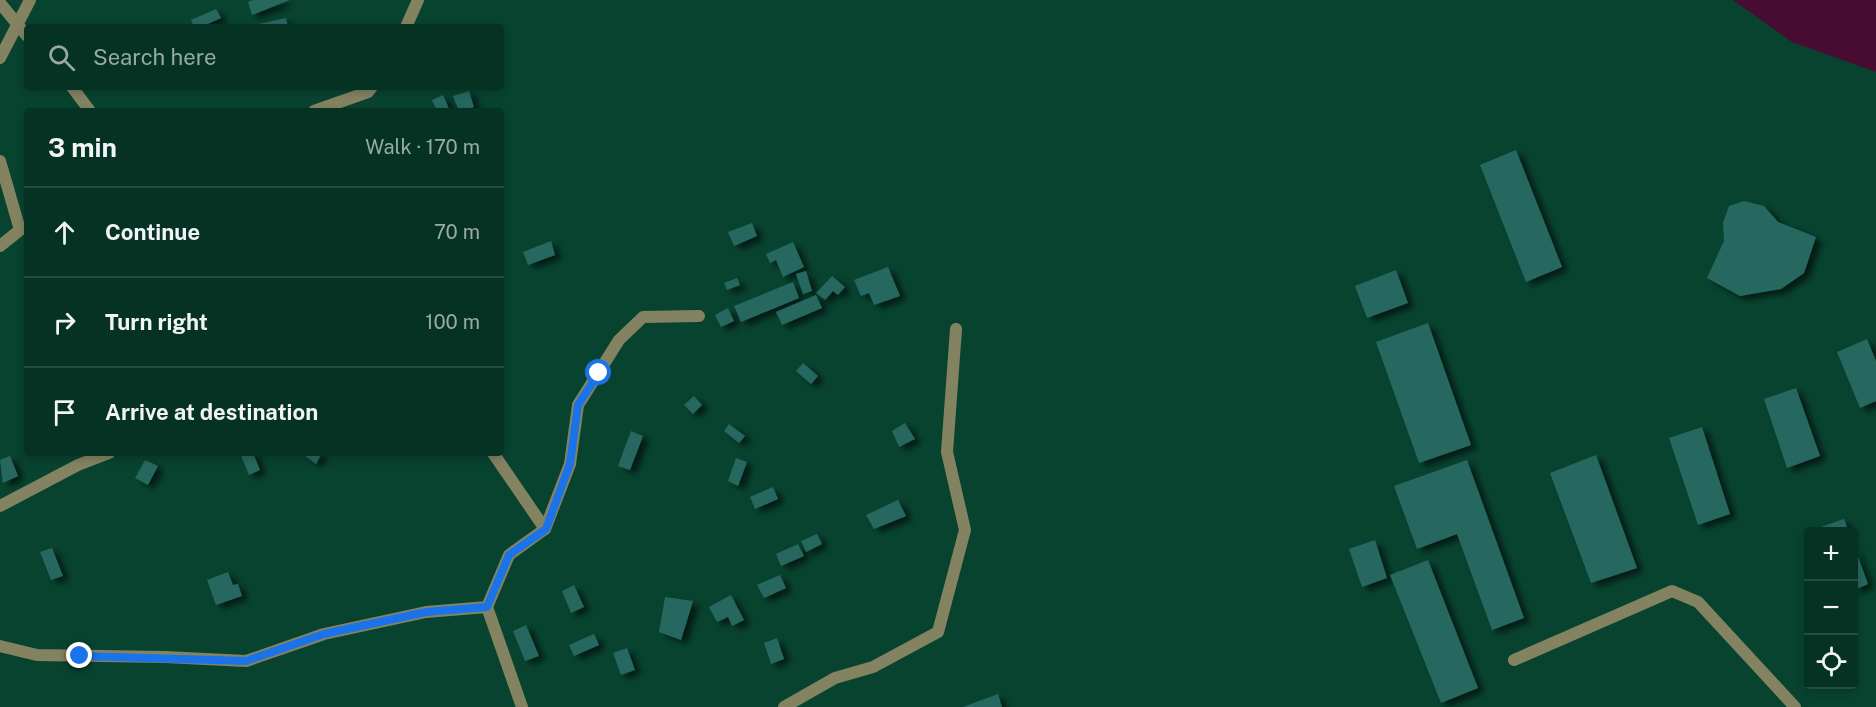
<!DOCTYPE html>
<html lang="en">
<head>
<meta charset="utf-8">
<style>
	body { margin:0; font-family:"Public Sans",sans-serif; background:#0f3a2c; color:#f1f3f6 }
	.controls { position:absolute; right:18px; bottom:18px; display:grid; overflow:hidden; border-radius:6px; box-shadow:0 3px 9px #0003 }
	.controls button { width:54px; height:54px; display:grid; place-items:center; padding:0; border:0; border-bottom:2px solid #274d41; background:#063224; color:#f1f3f6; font:30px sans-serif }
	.stop { position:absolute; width:18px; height:18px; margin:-14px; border:4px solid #1a73e8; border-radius:50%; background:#fff }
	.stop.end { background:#1a73e8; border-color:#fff; box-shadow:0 2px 6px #0008 }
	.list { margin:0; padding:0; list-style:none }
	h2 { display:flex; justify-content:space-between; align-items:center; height:78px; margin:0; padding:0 24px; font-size:26px }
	h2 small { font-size:20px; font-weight:400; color:#98aaa6 }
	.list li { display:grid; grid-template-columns:39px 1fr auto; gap:18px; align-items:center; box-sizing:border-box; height:90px; padding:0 24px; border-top:2px solid #274d41 }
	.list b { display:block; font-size:22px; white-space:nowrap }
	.list em { font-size:20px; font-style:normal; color:#98aaa6 }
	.icon { flex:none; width:33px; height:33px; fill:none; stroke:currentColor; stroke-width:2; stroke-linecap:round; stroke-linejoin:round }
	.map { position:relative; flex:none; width:1876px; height:707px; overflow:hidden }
	.search { position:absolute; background:#063224; box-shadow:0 3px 9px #0003; left:24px; top:24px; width:480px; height:66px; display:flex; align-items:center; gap:15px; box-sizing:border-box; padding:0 21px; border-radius:6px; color:#98aaa6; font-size:22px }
	.panel { position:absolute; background:#063224; box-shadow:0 3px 9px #0003; left:24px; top:108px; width:480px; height:348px; border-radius:6px }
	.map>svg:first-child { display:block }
	.water { fill:#480c32 }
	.building { fill:#276761; filter:url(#shadow) }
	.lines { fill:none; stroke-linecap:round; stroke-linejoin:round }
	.service { stroke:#848361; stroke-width:12 }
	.minor { stroke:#848361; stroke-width:12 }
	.route { stroke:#1a73e8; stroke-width:8 }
</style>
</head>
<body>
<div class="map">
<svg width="1876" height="707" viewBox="0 0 1876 707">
	<defs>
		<filter id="shadow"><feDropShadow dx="6" dy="4" stdDeviation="3" flood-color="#0009"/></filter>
	</defs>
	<rect width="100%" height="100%" fill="#084330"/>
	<path class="water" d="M 1733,0 L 1876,0 L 1876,72 L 1792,42 Z"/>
	<g class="building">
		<path d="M 253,0 L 290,0 L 252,15 L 248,2 Z"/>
		<path d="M 216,9 L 221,18 L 208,24 L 209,27 L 194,27 L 191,20 Z"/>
		<path d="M 286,18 L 288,27 L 259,27 L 259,24 Z"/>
		<path d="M 469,91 L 474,107 L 459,111 L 453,96 Z"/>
		<path d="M 443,95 L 450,111 L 437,111 L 432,100 Z"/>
		<path d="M 1516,150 L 1562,267 L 1526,282 L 1480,165 Z"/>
		<path d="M 1744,201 L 1764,206 L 1778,222 L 1816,237 L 1804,273 L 1781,289 L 1740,296 L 1707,278 L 1724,241 L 1723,223 L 1729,206 Z"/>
		<path d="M 752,223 L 757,236 L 734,246 L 728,232 Z"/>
		<path d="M 551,241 L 555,255 L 528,265 L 523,252 Z"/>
		<path d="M 793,242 L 804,267 L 783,277 L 776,260 L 770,263 L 766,254 Z"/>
		<path d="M 888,267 L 900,296 L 874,305 L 869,293 L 861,296 L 854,280 Z"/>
		<path d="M 1396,270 L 1408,303 L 1367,318 L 1355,286 Z"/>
		<path d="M 806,271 L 812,291 L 803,294 L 796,274 Z"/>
		<path d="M 832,276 L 845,287 L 838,295 L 833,291 L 825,300 L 816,293 Z"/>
		<path d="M 737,278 L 740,285 L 727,290 L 724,283 Z"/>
		<path d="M 793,282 L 799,298 L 741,322 L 734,306 Z"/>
		<path d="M 816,295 L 822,308 L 782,325 L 776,312 Z"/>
		<path d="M 728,308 L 734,321 L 721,327 L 715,315 Z"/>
		<path d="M 1428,323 L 1471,445 L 1419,463 L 1376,342 Z"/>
		<path d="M 1867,339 L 1876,361 L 1876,401 L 1860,408 L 1837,352 Z"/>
		<path d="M 803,363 L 818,376 L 811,384 L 796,371 Z"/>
		<path d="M 1796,388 L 1820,456 L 1787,468 L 1764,399 Z"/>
		<path d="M 694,396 L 702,405 L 693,414 L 684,405 Z"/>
		<path d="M 905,423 L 915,439 L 899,447 L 892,431 Z"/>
		<path d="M 729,424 L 745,436 L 739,443 L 724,431 Z"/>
		<path d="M 1702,427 L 1730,514 L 1698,525 L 1669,438 Z"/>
		<path d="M 631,431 L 643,436 L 630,470 L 618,466 Z"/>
		<path d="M 240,453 L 253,453 L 260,470 L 249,475 Z"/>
		<path d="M 301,453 L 322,453 L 316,464 Z"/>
		<path d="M 1596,455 L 1637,568 L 1591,583 L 1550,473 Z"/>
		<path d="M 10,456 L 18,476 L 3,483 L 0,460 Z"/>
		<path d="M 736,458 L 747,462 L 738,486 L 728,481 Z"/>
		<path d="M 145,460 L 158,466 L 148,485 L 135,478 Z"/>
		<path d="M 1467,460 L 1524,618 L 1492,630 L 1457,534 L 1417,549 L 1394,486 Z"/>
		<path d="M 773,487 L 778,499 L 755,509 L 750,497 Z"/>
		<path d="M 898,500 L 906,516 L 874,529 L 866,515 Z"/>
		<path d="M 1844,519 L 1849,532 L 1809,532 L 1809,531 Z"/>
		<path d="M 817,534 L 822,544 L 806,552 L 801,541 Z"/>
		<path d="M 1375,540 L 1387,578 L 1362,587 L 1349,549 Z"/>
		<path d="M 798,544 L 804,556 L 781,566 L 776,554 Z"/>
		<path d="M 1854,546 L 1868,584 L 1854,590 Z"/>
		<path d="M 52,548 L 63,576 L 51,580 L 40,552 Z"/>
		<path d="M 1428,560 L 1478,688 L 1441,703 L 1390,575 Z"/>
		<path d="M 228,572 L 233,585 L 238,584 L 242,596 L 216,605 L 207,580 Z"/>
		<path d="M 780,575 L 786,588 L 764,598 L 757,585 Z"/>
		<path d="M 574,585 L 584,607 L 571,613 L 562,591 Z"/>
		<path d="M 731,595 L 744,620 L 732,626 L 728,617 L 717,622 L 709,607 Z"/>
		<path d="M 665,597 L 693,601 L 681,640 L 659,632 Z"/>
		<path d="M 526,625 L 539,656 L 525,661 L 513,631 Z"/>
		<path d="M 594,634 L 599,645 L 574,656 L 569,645 Z"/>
		<path d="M 777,638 L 784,659 L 771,664 L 764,643 Z"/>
		<path d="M 627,648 L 635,670 L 621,675 L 613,653 Z"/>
		<path d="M 998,694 L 1002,707 L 963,707 Z"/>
	</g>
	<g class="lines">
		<path class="service" d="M 1514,660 L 1672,591 L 1698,602 L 1795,707"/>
		<g class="minor">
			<path d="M 0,3 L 27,36"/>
			<path d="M 406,27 L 418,0"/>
			<path d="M 0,58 L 30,0"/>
			<path d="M 72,87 L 90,111"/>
			<path d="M 314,111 L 368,92 L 372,87"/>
			<path d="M 0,161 L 20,230 L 0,246"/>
			<path d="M 493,453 L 545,529"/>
			<path d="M 0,506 L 78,465 L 109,453"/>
			<path d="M 487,607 L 522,707"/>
			<path d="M 0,646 L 37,655 L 165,657 L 246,661 L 324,634 L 426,612 L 487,607 L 509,555 L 545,529 L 570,464 L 578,405 L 619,340 L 643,317 L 699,316"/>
			<path d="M 784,707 L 835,678 L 873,667 L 938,632 L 965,530 L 947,452 L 956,329"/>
		</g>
	</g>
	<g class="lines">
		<path class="route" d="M 80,656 L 246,661 L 324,634 L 426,612 L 487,607 L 509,555 L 546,529 L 570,464 L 578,405 L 599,373"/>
	</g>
</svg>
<div class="controls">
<button>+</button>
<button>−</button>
<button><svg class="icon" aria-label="locate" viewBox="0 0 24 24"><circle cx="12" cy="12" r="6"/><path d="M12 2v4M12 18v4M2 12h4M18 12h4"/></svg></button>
</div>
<div class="stop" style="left:599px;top:373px"></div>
<div class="stop end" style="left:80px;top:656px"></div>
<div class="search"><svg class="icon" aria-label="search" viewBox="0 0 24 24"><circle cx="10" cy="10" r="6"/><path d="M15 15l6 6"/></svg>Search here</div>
<section class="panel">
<h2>3 min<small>Walk · 170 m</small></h2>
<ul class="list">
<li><svg class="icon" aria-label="ahead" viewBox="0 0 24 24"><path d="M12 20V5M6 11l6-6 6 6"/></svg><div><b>Continue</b></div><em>70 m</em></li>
<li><svg class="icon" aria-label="right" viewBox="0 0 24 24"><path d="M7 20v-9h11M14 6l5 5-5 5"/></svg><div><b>Turn right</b></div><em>100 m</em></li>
<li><svg class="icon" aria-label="arrive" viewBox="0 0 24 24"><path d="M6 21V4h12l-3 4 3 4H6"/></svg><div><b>Arrive at destination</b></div></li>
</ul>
</section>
</div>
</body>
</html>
